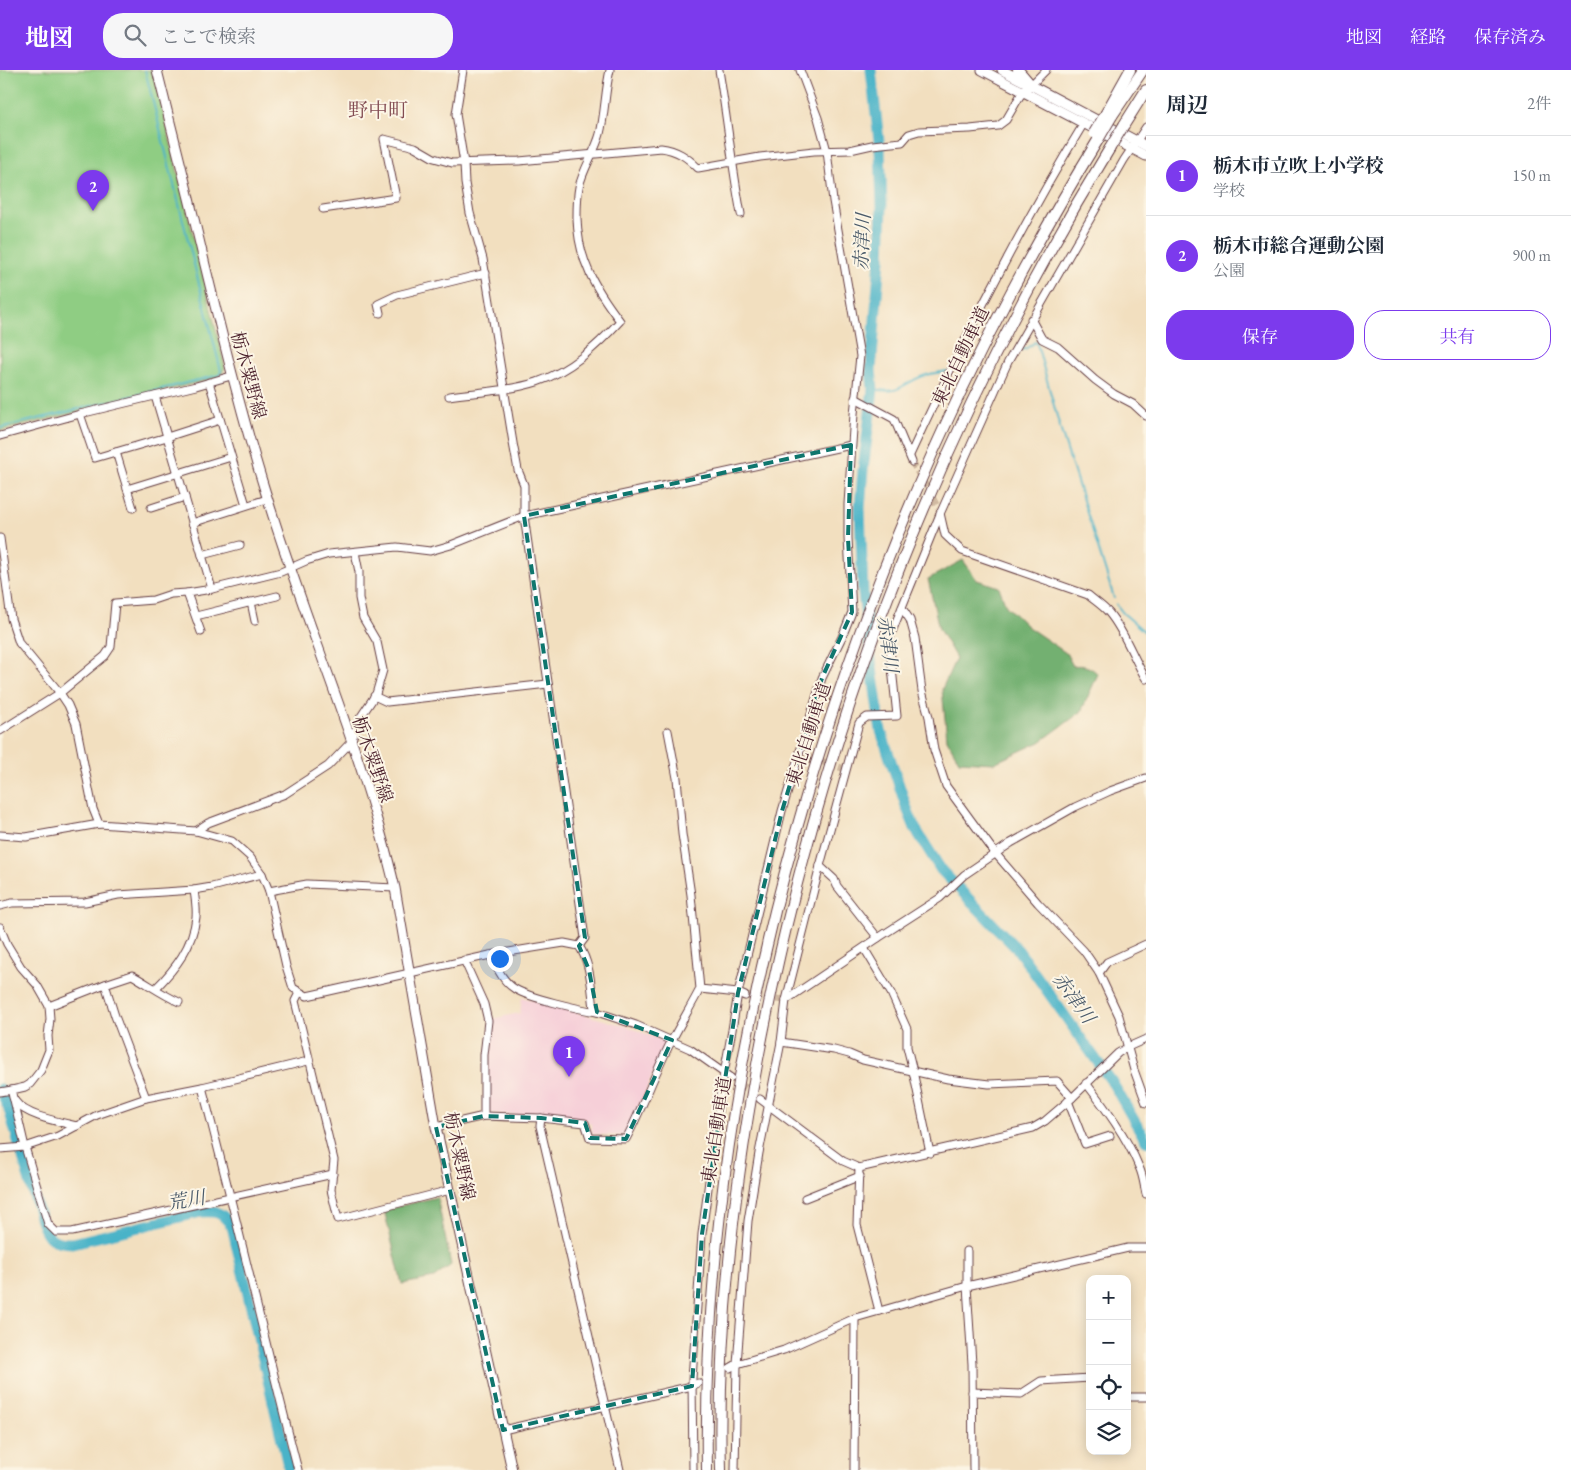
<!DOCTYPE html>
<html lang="ja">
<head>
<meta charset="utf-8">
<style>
	body { margin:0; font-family:"EB Garamond","Noto Serif JP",serif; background:#f6f6f7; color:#1f2937 }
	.controls { position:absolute; right:15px; bottom:15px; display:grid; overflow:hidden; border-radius:10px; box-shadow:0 2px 12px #0003 }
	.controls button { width:45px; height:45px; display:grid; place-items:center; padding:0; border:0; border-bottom:1px solid #e0e1e3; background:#fff; color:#1f2937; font:25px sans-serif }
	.you { position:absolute; left:499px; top:888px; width:18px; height:18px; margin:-12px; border:4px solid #fff; border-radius:50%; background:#1a73e8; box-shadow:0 0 0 8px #1a73e833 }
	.badge { display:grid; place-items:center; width:32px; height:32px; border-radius:50%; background:#7c3aed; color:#fff; font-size:16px; font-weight:700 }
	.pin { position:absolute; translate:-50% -41px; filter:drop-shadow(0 1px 2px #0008) }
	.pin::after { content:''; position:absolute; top:26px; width:18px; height:15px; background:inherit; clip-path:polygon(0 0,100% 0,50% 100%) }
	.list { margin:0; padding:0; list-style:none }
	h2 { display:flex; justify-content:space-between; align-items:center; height:65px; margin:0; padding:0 20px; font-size:21px }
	h2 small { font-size:16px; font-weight:400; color:#747a83 }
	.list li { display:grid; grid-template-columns:32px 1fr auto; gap:15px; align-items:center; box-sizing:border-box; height:80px; padding:0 20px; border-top:1px solid #e0e1e3 }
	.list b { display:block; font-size:19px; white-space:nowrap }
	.list p { margin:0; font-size:16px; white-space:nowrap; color:#747a83 }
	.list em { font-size:16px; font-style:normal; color:#747a83 }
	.actions { display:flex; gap:10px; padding:15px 20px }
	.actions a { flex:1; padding:11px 0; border:1px solid #7c3aed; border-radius:20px; text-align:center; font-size:18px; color:#7c3aed }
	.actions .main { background:#7c3aed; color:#fff }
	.icon { flex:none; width:28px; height:28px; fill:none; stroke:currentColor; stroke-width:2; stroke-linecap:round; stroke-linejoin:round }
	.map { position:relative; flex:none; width:1146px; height:1400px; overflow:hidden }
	header { display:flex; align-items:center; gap:30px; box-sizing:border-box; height:70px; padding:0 25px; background:#7c3aed; color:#fff }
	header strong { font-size:24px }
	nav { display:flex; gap:28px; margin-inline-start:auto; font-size:18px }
	.search { width:350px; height:45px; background:#f6f6f7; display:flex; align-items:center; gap:12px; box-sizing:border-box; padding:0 18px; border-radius:20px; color:#747a83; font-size:19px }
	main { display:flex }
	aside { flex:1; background:#fff }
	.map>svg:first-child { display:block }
	.built { fill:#f6cfd8 }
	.green { fill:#8fcd83; stroke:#6c7657 }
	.forest { fill:#73b071; stroke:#5e684e }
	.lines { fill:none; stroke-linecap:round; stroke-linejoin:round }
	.stream { stroke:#4ab3c8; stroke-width:2 }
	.river { stroke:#4ab3c8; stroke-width:11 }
	.minor-tunnel { stroke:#d0b9a1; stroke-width:7; stroke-dasharray:7 3.5; stroke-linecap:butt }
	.minor-casing { stroke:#633c41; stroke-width:9 }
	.major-casing { stroke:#633c41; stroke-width:11 }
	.highway-casing { stroke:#633c41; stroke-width:12 }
	.minor { stroke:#fff; stroke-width:7 }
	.major { stroke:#fff; stroke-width:9 }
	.highway { stroke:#fff; stroke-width:10 }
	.highway-bridge-casing { stroke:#633c41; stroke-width:12; stroke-linecap:butt }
	.highway-bridge { stroke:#fff; stroke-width:10 }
	.marked { fill:none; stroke:#0f766e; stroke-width:4; stroke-dasharray:10 6; stroke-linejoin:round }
	.labels { text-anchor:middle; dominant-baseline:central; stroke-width:4; stroke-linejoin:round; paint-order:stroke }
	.street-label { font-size:18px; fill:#4a1f2b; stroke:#fcf5e5 }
	.water-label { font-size:19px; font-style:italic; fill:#4a5a6a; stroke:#fcf5e5 }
	.quarter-label { font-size:20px; fill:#824b52; stroke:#fcf5e5 }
</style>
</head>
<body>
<header>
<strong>地図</strong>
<div class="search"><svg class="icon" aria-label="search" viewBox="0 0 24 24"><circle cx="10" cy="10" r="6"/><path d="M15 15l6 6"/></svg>ここで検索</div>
<nav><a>地図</a><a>経路</a><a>保存済み</a></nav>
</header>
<main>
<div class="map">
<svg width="1146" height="1400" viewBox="0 0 1146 1400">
	<rect width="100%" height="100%" fill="#fcf5e5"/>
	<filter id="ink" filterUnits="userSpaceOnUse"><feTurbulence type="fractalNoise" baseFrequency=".02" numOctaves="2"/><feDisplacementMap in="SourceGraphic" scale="10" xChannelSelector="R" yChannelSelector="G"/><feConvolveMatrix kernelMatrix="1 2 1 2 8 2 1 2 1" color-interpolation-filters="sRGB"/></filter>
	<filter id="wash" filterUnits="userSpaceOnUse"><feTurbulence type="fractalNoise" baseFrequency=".0096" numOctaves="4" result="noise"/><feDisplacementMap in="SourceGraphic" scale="20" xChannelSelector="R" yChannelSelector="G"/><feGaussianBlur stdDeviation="1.12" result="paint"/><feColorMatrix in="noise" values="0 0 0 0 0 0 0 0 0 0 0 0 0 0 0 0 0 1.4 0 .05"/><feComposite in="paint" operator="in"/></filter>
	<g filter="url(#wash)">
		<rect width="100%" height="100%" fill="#f2dfbf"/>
		<path class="built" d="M 522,927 L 629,957 L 666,972 L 643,1028 L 623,1066 L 592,1064 L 591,1054 L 586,1050 L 486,1043 L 487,986 L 492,949 L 520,943 Z"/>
		<path class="green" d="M 0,0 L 153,0 L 225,297 L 222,304 L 217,308 L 0,361 Z"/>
		<g class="forest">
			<path d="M 963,490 L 977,510 L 999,517 L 1006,536 L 1028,557 L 1066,583 L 1073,596 C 1084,594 1091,597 1098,604 L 1081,642 L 1040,672 L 994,693 L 959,691 L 947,669 L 942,619 L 956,588 L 939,559 L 928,509 Z"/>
			<path d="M 437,1127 L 451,1195 L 434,1208 L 402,1214 L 384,1140 Z"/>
		</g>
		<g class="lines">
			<g class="stream">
				<path d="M 1017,281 L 1027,278 L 1035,272 L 1037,274 L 1061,361 L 1114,528"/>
				<path d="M 873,319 C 902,325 900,314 923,306 C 930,303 939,303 947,301"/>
				<path d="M 0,358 L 219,305 L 221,301 L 145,0"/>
				<path d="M 1116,534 L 1123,543 L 1146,563"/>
			</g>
			<g class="river">
				<path d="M 871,0 L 880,80 L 882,136 L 880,189 L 871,300 L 873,319 L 863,400 L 860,438 L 863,523 L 873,606 L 881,661 L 906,736 L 915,758 L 941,800 L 1018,880 L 1112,1012 L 1146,1071"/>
				<path d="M 0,1019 L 8,1036 L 41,1150 C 47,1169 53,1173 73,1173 L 201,1142 C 218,1141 221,1142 232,1156 L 289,1400"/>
			</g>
		</g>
	</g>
	<g filter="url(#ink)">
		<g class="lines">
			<g class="minor-tunnel">
				<path d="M 912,392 L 938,438"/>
				<path d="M 799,684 L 845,699"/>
				<path d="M 745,926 L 786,930"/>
				<path d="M 731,1008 L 754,1024"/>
			</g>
			<g class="minor-casing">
				<g id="minor">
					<path d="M 463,0 L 456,44 L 464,93 L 465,113 L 470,143 L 483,189 L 513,373 L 518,400 L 524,415 L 524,446 L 585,868 L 579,876"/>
					<path d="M 719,0 C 727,48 732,96 741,144"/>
					<path d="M 323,139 L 396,128 L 384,69 L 415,77 L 434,88 L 452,93 L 519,91 L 661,78 C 677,80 687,87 698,98 L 760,87 L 814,81 L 850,80 L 872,75 L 902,72 L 909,64 L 919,61 L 970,59 L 998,56 L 1006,50 L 1020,26 L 1046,0"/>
					<path d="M 380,243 L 378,234 L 397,225 L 486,203"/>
					<path d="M 1031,249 L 1042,269 L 1058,277 L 1095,310 L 1114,324 L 1133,334 L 1146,346"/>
					<path d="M 209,312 L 246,435"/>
					<path d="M 155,326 L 212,519"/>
					<path d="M 449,326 C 478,322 509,321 537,312 C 570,301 597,276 620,251 C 595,218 578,190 577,148 C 577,138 577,127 579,117 C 583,99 595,82 600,64 C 605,43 605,21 610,0"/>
					<path d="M 855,328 L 894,349 L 912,392"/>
					<path d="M 80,344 L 95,388 L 167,367 L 220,350"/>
					<path d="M 0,366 L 80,344 L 196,316 L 231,306"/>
					<path d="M 116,382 L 133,438"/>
					<path d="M 910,385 C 962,272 1019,160 1084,53"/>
					<path d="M 127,419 L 231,387"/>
					<path d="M 151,438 L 185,427"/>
					<path d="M 940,443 L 945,465 L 962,481 L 1088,525 C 1095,531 1103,536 1109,543 C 1125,562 1133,588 1146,609"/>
					<path d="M 192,453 L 267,429"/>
					<path d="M 0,468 L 11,549 L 19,573 L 60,623 L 68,635 L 76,654 L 93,739 L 99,754"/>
					<path d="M 202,485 L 240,475"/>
					<path d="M 251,532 L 255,551"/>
					<path d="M 902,538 L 910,550 L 915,568 L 922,621 L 929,647 L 934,680 L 946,716 L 995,783 L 1038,833 L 1084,881 L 1099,903 L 1119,946 L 1134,1000 L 1146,1033"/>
					<path d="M 196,546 L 277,526"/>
					<path d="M 201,562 L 187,523 L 212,519 L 281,502 L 306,491 L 329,484 L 397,477 L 430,481 L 451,475 L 524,446 L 851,375"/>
					<path d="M 374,626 L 387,632 L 548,614"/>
					<path d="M 0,661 L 60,623 L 105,586 L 111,577 L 115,533 L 153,530 L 171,524 L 187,523"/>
					<path d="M 668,661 L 677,708 L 682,764 L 691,825 L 700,919 L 738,923 L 745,926"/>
					<path d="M 196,761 L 208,753 L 285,724 L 328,696 L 351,672 L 360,648 L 376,624 L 383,600 L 377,572 L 363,548 L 359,528 L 359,502 L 355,482"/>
					<path d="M 0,765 L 26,767 L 99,754 L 196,761 L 232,771 L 250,787 L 262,804 L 269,821 L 286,896 L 293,918 L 307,926 L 490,885 L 564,873 L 579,876 C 591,894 591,917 594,938 L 597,942 L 636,955 L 690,979 L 731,1008"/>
					<path d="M 269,821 L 307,814 L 395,818"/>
					<path d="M 0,836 L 12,833 L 85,832 L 118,825 L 194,820 L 212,817 L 262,804"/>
					<path d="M 0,857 L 7,874 L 21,897 L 37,915 L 49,936 L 50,949 L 48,966 L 49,980 L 41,1000 L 30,1014 L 25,1017 L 12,1020 C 12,1024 13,1029 15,1031 C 25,1046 60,1052 77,1056"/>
					<path d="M 878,868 L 940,828 L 964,805 L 1011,773 L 1075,737 L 1110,721 L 1146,708"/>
					<path d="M 864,878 L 891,923 L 907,959 L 907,977 L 913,1001 L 930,1083"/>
					<path d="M 490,885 C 496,896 503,912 515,919 C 530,928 578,939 597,942"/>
					<path d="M 464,890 L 484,934 L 488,951 L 484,985 L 484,1046"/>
					<path d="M 1099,903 L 1107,892 L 1146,874"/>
					<path d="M 156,918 C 175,899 193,876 196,847 C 197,838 195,829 194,820"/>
					<path d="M 299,923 L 295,931 L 334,1090 L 331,1120 L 338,1149 L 450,1120"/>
					<path d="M 786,930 L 878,868 L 837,816 L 834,809 L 820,796"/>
					<path d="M 49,936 L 105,914 L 132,905 C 148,914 163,925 179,932"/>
					<path d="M 781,972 L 834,980 L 849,984 L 863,990 L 948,1009 L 989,1014 L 1057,1011 L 1072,1028"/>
					<path d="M 1086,1013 C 1106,1039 1127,1067 1139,1097 C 1143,1105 1144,1115 1146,1124"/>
					<path d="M 202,1017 C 236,1144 265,1273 298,1400"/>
					<path d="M 0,1022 L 12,1020"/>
					<path d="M 146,1028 L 202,1017 L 308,991"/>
					<path d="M 760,1029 L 843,1091 L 859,1098 L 1033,1058 L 1045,1051 L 1072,1028 L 1118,983 L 1128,977 L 1146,969"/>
					<path d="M 14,1030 L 25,1077 L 48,1154 L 56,1162 L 72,1162 L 333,1104"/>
					<path d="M 1068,1031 L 1085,1074 L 1110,1066"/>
					<path d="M 541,1048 L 540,1056 L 620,1400"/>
					<path d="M 436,1057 L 484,1046 L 541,1048 L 585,1053 L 590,1068 L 626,1069 C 643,1037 655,1002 672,970 C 681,953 691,936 700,919"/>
					<path d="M 0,1079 L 25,1077 L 58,1066 L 97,1045 L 146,1028 L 115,946 L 105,914"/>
					<path d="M 859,1098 L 857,1155 L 879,1241"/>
					<path d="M 805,1128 L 860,1106"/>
					<path d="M 967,1181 L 967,1216 L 972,1294 L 973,1400"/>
					<path d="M 730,1298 L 737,1294 L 784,1280 L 855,1248 L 967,1216 L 1128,1178 L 1146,1178"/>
					<path d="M 972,1322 L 1021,1324 L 1041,1311 L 1090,1308"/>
					<path d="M 1127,1327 L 1146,1327"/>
					<path d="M 503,1360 L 692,1316 L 698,1313"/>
					<path d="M 693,1400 L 692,1309 L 702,1164 L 721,1019 L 732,960 L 738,923 L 782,741 L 822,608 L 842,567 L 852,542 L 848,468 L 848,434 L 854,344 L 860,286 L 833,131 L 827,81 L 818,48 L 800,0"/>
					<path d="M 735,1400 L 737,1294 L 748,1151 L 759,1083 L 781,972 L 786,930 L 820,796 L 859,653 L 867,647 L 897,646 L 889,569 L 940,444 L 1008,292 L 1124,90 L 1146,57"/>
					<path d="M 854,1400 L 855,1248"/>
				</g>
			</g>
			<g class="major-casing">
				<g id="major">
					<path d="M 157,0 C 173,65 190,130 205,195 C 224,273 243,351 267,427 C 307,558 364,685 395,818 L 436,1057 L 512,1400"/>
					<path d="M 982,0 L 1146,86"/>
					<path d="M 1002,0 L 1146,76"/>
				</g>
			</g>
			<g class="highway-casing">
				<g id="highway">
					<path d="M 1018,0 L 1030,14"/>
					<path d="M 1106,43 L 1130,0"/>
					<path d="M 1112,46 L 1143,0"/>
					<path d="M 1124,55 L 1146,20"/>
					<path d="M 707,1400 C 704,1212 730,1024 775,841 C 843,568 951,309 1098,70"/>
					<path d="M 721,1400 C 717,1262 733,1124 758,989 C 819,664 937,360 1110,78"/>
				</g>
			</g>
			<use href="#minor" class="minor"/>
			<use href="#major" class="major"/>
			<use href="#highway" class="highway"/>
			<g class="highway-bridge-casing">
				<g id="highway-bridge">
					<path d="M 1094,63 L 1106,43"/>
					<path d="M 1098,70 L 1112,46"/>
					<path d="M 1110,78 L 1124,55"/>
				</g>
			</g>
			<use href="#highway-bridge" class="highway-bridge"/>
		</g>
	</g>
	<path class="marked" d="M 851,375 L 848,468 L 852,542 L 822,608 L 782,741 L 738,923 L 702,1164 L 692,1316 L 503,1360 L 436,1057 L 484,1046 L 541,1048 L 585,1053 L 590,1068 L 626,1069 L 672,970 L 597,942 L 589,900 L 579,876 L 585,868 L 524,446 Z"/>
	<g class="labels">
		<g class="street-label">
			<text transform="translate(960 286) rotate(-64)">東北自動車道</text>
			<text transform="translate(249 305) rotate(75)">栃木粟野線</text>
			<text transform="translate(808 664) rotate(-72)">東北自動車道</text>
			<text transform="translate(373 689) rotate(71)">栃木粟野線</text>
			<text transform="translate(716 1060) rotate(-81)">東北自動車道</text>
			<text transform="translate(460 1086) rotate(78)">栃木粟野線</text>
		</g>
		<g class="water-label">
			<text transform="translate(862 172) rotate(-87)">赤津川</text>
			<text transform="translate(888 574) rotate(83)">赤津川</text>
			<text transform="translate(1074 928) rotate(54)">赤津川</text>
			<text transform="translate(186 1130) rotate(-10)">荒川</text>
		</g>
		<g class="quarter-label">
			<text x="378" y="40">野中町</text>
		</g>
	</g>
</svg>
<div class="controls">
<button>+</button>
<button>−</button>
<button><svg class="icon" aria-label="locate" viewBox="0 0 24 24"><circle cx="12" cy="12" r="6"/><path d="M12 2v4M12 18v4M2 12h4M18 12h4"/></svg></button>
<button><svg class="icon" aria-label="layers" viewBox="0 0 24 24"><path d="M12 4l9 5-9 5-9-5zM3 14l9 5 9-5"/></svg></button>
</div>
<div class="you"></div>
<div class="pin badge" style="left:569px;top:1007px">1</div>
<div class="pin badge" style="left:93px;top:141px">2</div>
</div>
<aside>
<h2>周辺<small>2件</small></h2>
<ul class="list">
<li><span class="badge">1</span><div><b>栃木市立吹上小学校</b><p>学校</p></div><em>150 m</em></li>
<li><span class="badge">2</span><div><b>栃木市総合運動公園</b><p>公園</p></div><em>900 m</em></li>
</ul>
<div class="actions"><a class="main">保存</a><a>共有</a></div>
</aside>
</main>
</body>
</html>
